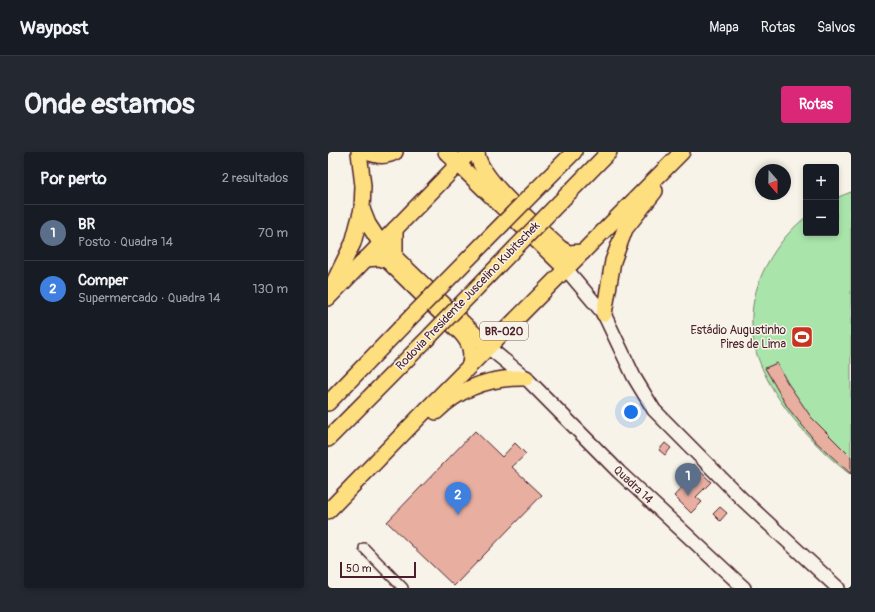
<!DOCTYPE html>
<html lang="pt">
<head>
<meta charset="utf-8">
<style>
	body { margin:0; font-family:Pangolin,sans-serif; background:#242831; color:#f1f3f6 }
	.controls { position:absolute; right:12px; top:12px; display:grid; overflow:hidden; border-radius:4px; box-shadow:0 2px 6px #0003 }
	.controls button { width:36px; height:36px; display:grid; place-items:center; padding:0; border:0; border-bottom:1px solid #363941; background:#171b24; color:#f1f3f6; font:20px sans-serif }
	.compass { position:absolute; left:427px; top:12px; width:36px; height:36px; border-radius:50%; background:#171b24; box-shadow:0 2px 6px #0003; rotate:160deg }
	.scale { position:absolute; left:12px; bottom:10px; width:76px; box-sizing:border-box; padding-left:4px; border:2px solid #4a1f2b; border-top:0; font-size:11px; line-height:14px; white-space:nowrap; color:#4a1f2b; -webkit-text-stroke:3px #f7f3e8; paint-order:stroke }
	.you { position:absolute; left:303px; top:260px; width:14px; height:14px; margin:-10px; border:3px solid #fff; border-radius:50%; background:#1a73e8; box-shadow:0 0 0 6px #1a73e833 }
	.badge { display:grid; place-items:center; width:26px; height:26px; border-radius:50%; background:#db2777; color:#fff; font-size:13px; font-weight:700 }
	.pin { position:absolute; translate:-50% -33px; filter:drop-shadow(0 1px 2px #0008) }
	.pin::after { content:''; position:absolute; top:21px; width:14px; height:12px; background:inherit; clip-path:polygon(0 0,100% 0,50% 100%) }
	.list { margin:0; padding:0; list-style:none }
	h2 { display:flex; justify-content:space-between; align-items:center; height:52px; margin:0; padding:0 16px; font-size:17px }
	h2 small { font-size:13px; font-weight:400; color:#9ea1a6 }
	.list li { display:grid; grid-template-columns:26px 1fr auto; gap:12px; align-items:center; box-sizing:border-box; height:56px; padding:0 16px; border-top:1px solid #363941 }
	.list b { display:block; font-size:15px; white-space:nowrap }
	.list p { margin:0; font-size:13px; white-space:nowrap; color:#9ea1a6 }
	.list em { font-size:13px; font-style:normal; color:#9ea1a6 }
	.map { position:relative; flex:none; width:523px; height:436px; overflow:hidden; border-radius:4px }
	header { display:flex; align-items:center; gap:24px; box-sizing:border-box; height:56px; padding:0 20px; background:#171b24; border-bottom:1px solid #363941 }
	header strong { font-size:19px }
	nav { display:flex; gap:22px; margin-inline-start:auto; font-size:14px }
	.intro { display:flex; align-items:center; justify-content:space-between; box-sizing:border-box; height:96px; padding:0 24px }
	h1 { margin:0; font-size:28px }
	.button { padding:10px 18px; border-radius:4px; background:#db2777; color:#fff; font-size:14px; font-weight:700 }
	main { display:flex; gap:24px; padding:0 24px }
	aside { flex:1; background:#171b24; border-radius:4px; box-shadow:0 2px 6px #0003 }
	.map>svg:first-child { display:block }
	.green { fill:#a9e5ab; stroke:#7a826b }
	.building { fill:#e8afa1; stroke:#4a1f2b }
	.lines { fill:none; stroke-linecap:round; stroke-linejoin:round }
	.minor-casing { stroke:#4a1f2b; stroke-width:12 }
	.secondary-casing { stroke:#4a1f2b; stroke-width:16 }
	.primary-casing { stroke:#4a1f2b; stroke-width:18 }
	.trunk-casing { stroke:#4a1f2b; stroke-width:18 }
	.minor { stroke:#f7f3e8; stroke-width:9 }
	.secondary { stroke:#f7f3e8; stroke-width:13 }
	.primary { stroke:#fedf80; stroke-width:15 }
	.trunk { stroke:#fedf80; stroke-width:15 }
	.trunk-bridge-casing { stroke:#4a1f2b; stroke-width:18; stroke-linecap:butt }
	.trunk-bridge { stroke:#fedf80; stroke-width:15 }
	.labels { text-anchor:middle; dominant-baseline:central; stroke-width:3; stroke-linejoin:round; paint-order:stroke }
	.shield { fill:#f7f3e8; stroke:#7e5f64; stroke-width:1 }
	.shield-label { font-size:11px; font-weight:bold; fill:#4a1f2b }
	.street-label { font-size:12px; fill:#4a1f2b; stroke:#f7f3e8 }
	.poi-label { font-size:12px; fill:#4a1f2b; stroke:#f7f3e8; text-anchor:end }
</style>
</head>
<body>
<header>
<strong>Waypost</strong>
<nav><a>Mapa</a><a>Rotas</a><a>Salvos</a></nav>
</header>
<div class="intro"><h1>Onde estamos</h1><a class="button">Rotas</a></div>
<main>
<aside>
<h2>Por perto<small>2 resultados</small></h2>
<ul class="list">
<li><span class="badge" style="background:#5c6f8a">1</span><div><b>BR</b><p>Posto · Quadra 14</p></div><em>70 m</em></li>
<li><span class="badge" style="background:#3f7fe0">2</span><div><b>Comper</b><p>Supermercado · Quadra 14</p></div><em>130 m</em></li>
</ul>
</aside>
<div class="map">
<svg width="523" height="436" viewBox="0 0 523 436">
	<rect width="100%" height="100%" fill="#f7f3e8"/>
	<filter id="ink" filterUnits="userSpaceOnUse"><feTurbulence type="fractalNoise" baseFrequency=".025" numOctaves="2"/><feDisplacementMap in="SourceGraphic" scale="8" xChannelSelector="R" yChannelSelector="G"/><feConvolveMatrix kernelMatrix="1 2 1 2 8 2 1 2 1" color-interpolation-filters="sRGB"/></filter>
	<g filter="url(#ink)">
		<path class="green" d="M 523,40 L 523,323 C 482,292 424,228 424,173 C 423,154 428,136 435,120 C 445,99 460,79 478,65 L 478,81 L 508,81 L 508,46 Z"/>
		<g class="building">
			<path d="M 449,211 L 459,230 L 483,265 L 523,305 L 523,322 L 488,290 L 460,256 L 437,216 Z"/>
			<path d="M 147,279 L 174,305 L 187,291 L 198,302 L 184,315 L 214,343 L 126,434 L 59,370 Z"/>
			<path d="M 337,291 L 343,296 L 337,303 L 331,298 Z"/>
			<path d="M 365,312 L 383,330 L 368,345 L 374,350 L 363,361 L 346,344 L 357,332 L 353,328 L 356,325 L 355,324 Z"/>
			<path d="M 392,355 L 399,361 L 392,369 L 385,362 Z"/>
		</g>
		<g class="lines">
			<g class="minor-casing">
				<path id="minor" d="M 36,396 L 75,436"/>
			</g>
			<g class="secondary-casing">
				<g id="secondary">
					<path d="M 238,117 L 276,162 L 306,225 L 326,258 L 414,347 L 510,436"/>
					<path d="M 160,195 L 198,226 L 291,320 L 416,436"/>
				</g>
			</g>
			<g class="primary-casing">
				<g id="primary">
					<path d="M 31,0 L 35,34 L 34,57 L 40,72 L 53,92 L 160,195"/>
					<path d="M 39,0 C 48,4 58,5 67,0"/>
					<path d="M 118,0 L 238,117"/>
				</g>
			</g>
			<g class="trunk-casing">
				<g id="trunk">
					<path d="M 149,0 C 150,26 212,77 232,96 L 240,101 L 255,100"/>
					<path d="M 207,39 L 246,0"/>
					<path d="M 225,57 L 281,0"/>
					<path d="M 67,77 L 67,106"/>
					<path d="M 37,107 L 52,106 L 60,109 L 133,181 C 143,192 144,200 142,213"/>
					<path d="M 4,134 L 25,91 L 34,57"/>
					<path d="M 0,146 L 142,0"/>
					<path d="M 276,162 L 285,109 L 297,77 L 327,39"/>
					<path d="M 0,251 L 86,162"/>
					<path d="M 108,260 C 132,236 163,225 198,226"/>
					<path d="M 0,287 L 103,183"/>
					<path d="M 0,359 L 99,257 L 354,0"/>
				</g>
			</g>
			<use href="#minor" class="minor"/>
			<use href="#secondary" class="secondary"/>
			<use href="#primary" class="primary"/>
			<use href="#trunk" class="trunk"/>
			<g class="trunk-bridge-casing">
				<g id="trunk-bridge">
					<path d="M 86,162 L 207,39"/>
					<path d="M 103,183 L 225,57"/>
				</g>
			</g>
			<use href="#trunk-bridge" class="trunk-bridge"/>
		</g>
	</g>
	<defs>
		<g id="stadium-square" transform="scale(1.15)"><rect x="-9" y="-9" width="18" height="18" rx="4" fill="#c8321e" stroke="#f7f3e8"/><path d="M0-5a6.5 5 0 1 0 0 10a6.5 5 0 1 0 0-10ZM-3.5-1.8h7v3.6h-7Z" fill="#fff"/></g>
	</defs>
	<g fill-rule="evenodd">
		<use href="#stadium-square" x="474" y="185"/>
	</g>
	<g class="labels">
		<rect class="shield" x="152" y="170" width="48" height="18" rx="3"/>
		<g class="shield-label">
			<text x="176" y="179">BR-020</text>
		</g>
		<g class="street-label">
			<text transform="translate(140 144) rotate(-46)">Rodovia Presidente Juscelino Kubitschek</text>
			<text transform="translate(305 333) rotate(43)">Quadra 14</text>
		</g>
		<g class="poi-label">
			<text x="458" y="178">Estádio Augustinho<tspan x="458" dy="14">Pires de Lima</tspan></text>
		</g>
	</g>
</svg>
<div class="controls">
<button>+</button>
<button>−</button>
</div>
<svg class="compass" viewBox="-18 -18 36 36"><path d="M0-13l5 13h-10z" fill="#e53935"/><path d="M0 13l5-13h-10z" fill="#9ea1a6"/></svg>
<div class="scale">50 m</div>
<div class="you"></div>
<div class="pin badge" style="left:360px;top:344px;background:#5c6f8a">1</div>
<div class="pin badge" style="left:130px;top:363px;background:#3f7fe0">2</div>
</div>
</main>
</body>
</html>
